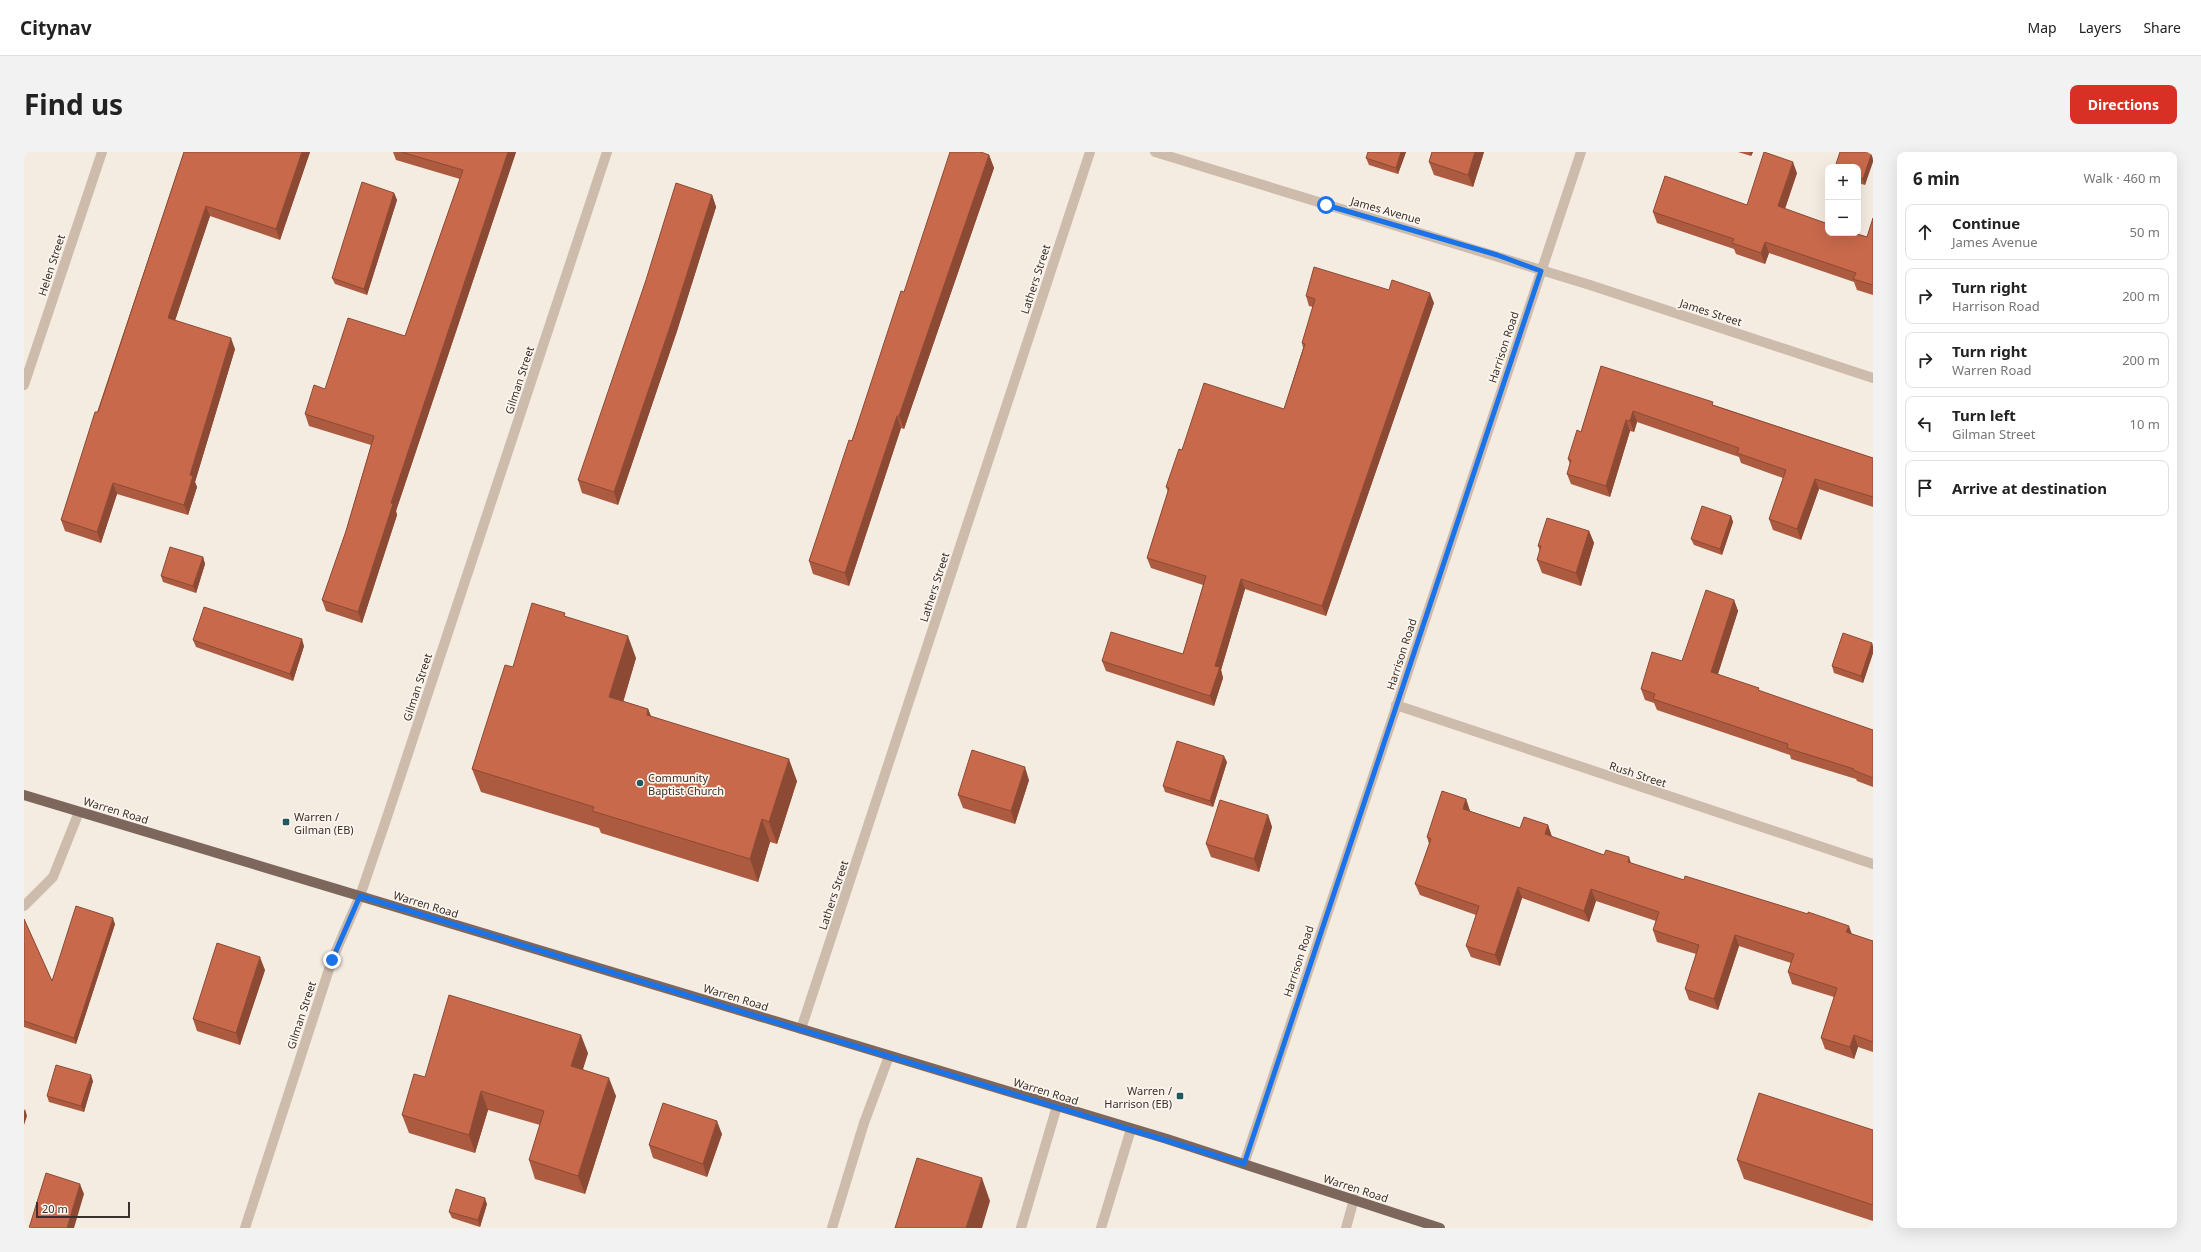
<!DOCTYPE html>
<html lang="en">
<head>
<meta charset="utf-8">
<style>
	body { margin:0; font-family:"Noto Sans",sans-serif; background:#f2f2f2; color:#222 }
	.controls { position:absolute; right:12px; top:12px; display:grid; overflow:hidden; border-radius:8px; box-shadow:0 4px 16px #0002 }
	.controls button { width:36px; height:36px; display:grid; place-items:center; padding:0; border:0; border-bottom:1px solid #e0e0e0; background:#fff; color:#222; font:20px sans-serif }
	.scale { position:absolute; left:12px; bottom:10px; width:94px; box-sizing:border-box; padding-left:4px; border:2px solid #3b302b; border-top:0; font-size:11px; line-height:14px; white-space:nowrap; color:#3b302b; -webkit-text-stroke:3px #fbf5ee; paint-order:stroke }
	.stop { position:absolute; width:12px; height:12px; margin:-9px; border:3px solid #1a73e8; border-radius:50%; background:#fff }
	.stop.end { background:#1a73e8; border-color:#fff; box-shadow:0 1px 4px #0008 }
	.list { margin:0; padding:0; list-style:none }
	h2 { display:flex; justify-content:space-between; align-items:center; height:52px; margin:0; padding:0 16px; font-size:17px }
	h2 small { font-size:13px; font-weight:400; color:#767676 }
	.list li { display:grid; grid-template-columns:26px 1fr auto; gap:12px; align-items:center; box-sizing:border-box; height:56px; margin:0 8px 8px; padding:0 8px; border:1px solid #e0e0e0; border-radius:8px }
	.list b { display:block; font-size:15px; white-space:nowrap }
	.list p { margin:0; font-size:13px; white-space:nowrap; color:#767676 }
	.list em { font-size:13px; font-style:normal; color:#767676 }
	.icon { flex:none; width:22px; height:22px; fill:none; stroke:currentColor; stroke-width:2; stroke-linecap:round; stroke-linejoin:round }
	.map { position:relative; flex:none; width:1849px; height:1076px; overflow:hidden; border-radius:8px }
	header { display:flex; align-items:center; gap:24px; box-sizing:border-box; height:56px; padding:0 20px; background:#fff; border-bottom:1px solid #e0e0e0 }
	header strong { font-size:19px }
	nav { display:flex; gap:22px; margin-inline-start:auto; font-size:14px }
	.intro { display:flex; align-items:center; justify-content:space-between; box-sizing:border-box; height:96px; padding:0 24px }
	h1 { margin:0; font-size:28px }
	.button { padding:10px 18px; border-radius:8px; background:#d93025; color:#fff; font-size:14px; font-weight:700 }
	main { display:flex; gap:24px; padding:0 24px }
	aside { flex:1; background:#fff; border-radius:8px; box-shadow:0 4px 16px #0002 }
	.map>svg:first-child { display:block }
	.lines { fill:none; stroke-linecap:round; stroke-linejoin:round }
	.minor { stroke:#cdbbac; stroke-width:10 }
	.major { stroke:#7d675c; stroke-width:10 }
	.wall { fill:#ac5a40 }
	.shaded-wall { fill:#8c4a34 }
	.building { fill:#c8694b; stroke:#8c4a34 }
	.route { stroke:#1a73e8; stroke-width:5 }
	.poi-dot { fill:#1f5a5e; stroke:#fbf5ee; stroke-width:1.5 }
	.labels { text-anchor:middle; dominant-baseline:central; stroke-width:3.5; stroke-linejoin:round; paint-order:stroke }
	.street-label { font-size:11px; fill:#3b302b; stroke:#fbf5ee }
	.poi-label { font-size:11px; fill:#3b302b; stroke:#fbf5ee; text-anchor:start }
</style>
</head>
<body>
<header>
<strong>Citynav</strong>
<nav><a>Map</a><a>Layers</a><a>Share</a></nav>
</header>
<div class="intro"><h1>Find us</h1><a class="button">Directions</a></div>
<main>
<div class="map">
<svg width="1849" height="1076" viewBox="0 0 1849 1076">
	<rect width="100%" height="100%" fill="#f4ebe1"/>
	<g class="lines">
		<g class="minor">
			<path d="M 1131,0 L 1566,133 L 1849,226"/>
			<path d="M 0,233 L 78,0"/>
			<path d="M 1372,553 L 1849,712"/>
			<path d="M 0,754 L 29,725 L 55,660"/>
			<path d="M 777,877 L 1066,0"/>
			<path d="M 1220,1012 L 1557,0"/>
			<path d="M 221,1076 L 308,808 L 336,744 L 362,668 L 583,0"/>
			<path d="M 808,1076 L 840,971 L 865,904"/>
			<path d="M 997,1076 L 1033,954"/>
			<path d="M 1077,1076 L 1107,977"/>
			<path d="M 1322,1076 L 1330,1047"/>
		</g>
		<path class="major" d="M 0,643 L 1143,987 L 1416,1076"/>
	</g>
	<g class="wall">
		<path d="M 160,0 L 286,0 L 256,88 L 186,64 L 151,169 L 211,197 L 171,330 L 173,335 L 164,363 L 93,342 L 77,391 L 41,379 L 37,368 Z"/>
		<path d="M 369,0 L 492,0 L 372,359 L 373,363 L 338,471 L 302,459 L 298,448 L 322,379 L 347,293 L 285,274 L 281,262 L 301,237 L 381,184 L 436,27 L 372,8 Z"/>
		<path d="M 1382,0 L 1374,22 L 1345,13 L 1342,6 Z"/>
		<path d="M 1408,0 L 1460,0 L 1449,35 L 1410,23 L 1405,10 Z"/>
		<path d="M 1714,0 L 1729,0 L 1727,4 Z"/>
		<path d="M 1849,0 L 1841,33 L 1834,31 L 1834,15 Z"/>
		<path d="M 965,3 L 970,16 L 880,277 L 877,276 L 825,434 L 789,422 L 785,409 L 880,140 Z"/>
		<path d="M 1773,21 L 1761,57 L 1843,85 L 1849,66 L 1849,143 L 1833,138 L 1830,130 L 1745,101 L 1741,112 L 1712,102 L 1710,97 L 1633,71 L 1629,60 L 1723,53 Z"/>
		<path d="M 370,41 L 373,48 L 343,143 L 311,132 L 308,126 Z"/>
		<path d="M 688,43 L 692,55 L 653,179 L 594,353 L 558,341 L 554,328 Z"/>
		<path d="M 1365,138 L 1410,151 L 1302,464 L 1221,437 L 1197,518 L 1199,526 L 1190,554 L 1082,519 L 1078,509 L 1159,502 L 1179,433 L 1127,416 L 1123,406 L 1144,340 L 1142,335 L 1158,298 L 1260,257 L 1279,196 L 1278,191 L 1289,155 L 1285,154 L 1282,144 Z"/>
		<path d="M 1577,214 L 1690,253 L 1849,306 L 1849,355 L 1795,337 L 1777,388 L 1749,378 L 1745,367 L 1759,326 L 1717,311 L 1715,305 L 1613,270 L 1610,280 L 1606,279 L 1586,345 L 1547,332 L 1543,322 L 1546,312 L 1544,307 L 1557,280 Z"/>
		<path d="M 1707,364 L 1709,370 L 1698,403 L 1670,393 L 1667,387 Z"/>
		<path d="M 1565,379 L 1570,391 L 1557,434 L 1518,421 L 1513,408 L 1516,399 L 1514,394 Z"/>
		<path d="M 179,405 L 181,412 L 172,441 L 139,430 L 137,424 Z"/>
		<path d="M 1710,448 L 1714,459 L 1694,522 L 1736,539 L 1849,578 L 1849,635 L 1833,629 L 1832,627 L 1767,607 L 1766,603 L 1633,558 L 1630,551 L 1621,548 L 1617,537 L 1658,509 Z"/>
		<path d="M 542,465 L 612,506 L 599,549 L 624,557 L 627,564 L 773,629 L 753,692 L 746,690 L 734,730 L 577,681 L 575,676 L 457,640 L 448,617 L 489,515 Z"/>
		<path d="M 169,488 L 280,494 L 269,529 L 172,495 Z"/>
		<path d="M 1848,491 L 1849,495 L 1849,501 L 1839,531 L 1810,521 L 1808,514 Z"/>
		<path d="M 1203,610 L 1189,655 L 1141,640 L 1139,634 Z"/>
		<path d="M 1005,628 L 991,672 L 939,656 L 934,643 Z"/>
		<path d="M 1442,647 L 1446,659 L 1496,676 L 1524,673 L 1528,685 L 1580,703 L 1607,711 L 1849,789 L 1849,900 L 1834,895 L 1830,907 L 1801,897 L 1797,886 L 1810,845 L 1768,832 L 1764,820 L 1767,811 L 1715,794 L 1694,858 L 1665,848 L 1661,837 L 1672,802 L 1633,790 L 1629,778 L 1632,769 L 1572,749 L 1565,770 L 1498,746 L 1476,814 L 1447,805 L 1442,794 L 1452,763 L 1396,743 L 1391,732 L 1405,692 L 1403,685 Z"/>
		<path d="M 1244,663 L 1248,675 L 1235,720 L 1187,705 L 1182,692 Z"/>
		<path d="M 0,767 L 28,829 L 91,772 L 52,892 L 0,875 Z"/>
		<path d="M 241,818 L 216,893 L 173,879 L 169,867 Z"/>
		<path d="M 564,901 L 559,917 L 592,944 L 561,1042 L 511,1027 L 505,1008 L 516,973 L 464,958 L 451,1001 L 385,981 L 378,963 L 401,925 Z"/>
		<path d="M 69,929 L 60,960 L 25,950 L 23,944 Z"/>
		<path d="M 1849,978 L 1849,1069 L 1720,1027 L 1713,1008 Z"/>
		<path d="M 698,982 L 683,1025 L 629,1006 L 625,993 Z"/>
		<path d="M 463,1052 L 456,1075 L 428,1066 L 425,1060 Z"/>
	</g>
	<g class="shaded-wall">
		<path d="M 278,0 L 286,0 L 256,88 L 252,77 Z"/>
		<path d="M 484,0 L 492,0 L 372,359 L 373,363 L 338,471 L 334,460 L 367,351 Z"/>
		<path d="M 1377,0 L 1382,0 L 1374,22 L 1372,16 Z"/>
		<path d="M 1451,0 L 1460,0 L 1449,35 L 1444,23 Z"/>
		<path d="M 1726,0 L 1729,0 L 1727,4 Z"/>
		<path d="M 1848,0 L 1849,0 L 1849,10 L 1841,33 L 1839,27 Z"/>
		<path d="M 965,3 L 970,16 L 880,277 L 875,264 Z"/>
		<path d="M 1769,10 L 1773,21 L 1758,65 L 1754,54 Z"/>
		<path d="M 370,41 L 373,48 L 343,143 L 340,137 Z"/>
		<path d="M 688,43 L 692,55 L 653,179 L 594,353 L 590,340 Z"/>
		<path d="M 182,54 L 186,64 L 148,177 L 144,166 Z"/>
		<path d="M 1741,90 L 1745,101 L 1741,112 L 1737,101 Z"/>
		<path d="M 1406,141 L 1410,151 L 1302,464 L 1298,454 Z"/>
		<path d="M 207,186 L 211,197 L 171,330 L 173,335 L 164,363 L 160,353 L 166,323 Z"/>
		<path d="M 1609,259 L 1613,270 L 1610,280 L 1606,269 Z"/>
		<path d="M 873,264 L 877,276 L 825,434 L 821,421 Z"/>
		<path d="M 1602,268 L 1606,279 L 1586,345 L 1582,334 Z"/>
		<path d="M 1791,327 L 1795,337 L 1777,388 L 1773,377 Z"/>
		<path d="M 89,331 L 93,342 L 77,391 L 73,380 Z"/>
		<path d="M 1707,364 L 1709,370 L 1698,403 L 1696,397 Z"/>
		<path d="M 1565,379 L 1570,391 L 1557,434 L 1552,421 Z"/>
		<path d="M 179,405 L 181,412 L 172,441 L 169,434 Z"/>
		<path d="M 1217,427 L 1221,437 L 1197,518 L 1199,526 L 1190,554 L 1186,544 L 1191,514 Z"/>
		<path d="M 1710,448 L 1714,459 L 1691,531 L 1687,520 Z"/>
		<path d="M 604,484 L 612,506 L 594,568 L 585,545 Z"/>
		<path d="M 278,487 L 280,494 L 269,529 L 266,522 Z"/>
		<path d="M 1848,491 L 1849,495 L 1849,501 L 1839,531 L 1837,524 Z"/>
		<path d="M 624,557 L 633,580 L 623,563 Z"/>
		<path d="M 1200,604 L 1203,610 L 1189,655 L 1186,649 Z"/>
		<path d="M 765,607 L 773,629 L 753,692 L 745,670 Z"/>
		<path d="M 1001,615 L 1005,628 L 991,672 L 987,659 Z"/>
		<path d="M 1442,647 L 1446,659 L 1443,668 L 1439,657 Z"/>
		<path d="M 1244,663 L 1248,675 L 1235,720 L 1230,707 Z"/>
		<path d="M 738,667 L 746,690 L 734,730 L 726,707 Z"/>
		<path d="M 1524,673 L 1528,685 L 1525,694 L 1521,682 Z"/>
		<path d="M 1605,705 L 1609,717 L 1604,710 Z"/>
		<path d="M 1494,735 L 1498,746 L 1476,814 L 1471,803 Z"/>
		<path d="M 1567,737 L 1572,749 L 1565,770 L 1560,759 Z"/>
		<path d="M 89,766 L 91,772 L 52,892 L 50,886 Z"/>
		<path d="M 1825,774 L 1829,785 L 1822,780 Z"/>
		<path d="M 1711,783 L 1715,794 L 1694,858 L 1690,847 Z"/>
		<path d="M 236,805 L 241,818 L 216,893 L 212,881 Z"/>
		<path d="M 557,883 L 564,901 L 554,932 L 547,914 Z"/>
		<path d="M 1830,883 L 1834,895 L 1830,907 L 1826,895 Z"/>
		<path d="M 67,923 L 69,929 L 60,960 L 57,954 Z"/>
		<path d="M 585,926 L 592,944 L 561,1042 L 554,1024 Z"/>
		<path d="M 457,939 L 464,958 L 451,1001 L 445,983 Z"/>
		<path d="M 1,957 L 3,964 L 0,973 L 0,959 Z"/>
		<path d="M 693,969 L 698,982 L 683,1025 L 679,1012 Z"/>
		<path d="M 958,1026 L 966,1049 L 958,1076 L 942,1076 Z"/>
		<path d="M 56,1032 L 60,1042 L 50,1076 L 43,1076 Z"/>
		<path d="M 461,1046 L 463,1052 L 456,1075 L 454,1068 Z"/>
	</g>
	<g class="building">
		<path d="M 160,0 L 278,0 L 252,77 L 182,54 L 144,166 L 207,186 L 166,323 L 169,324 L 160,353 L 89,331 L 73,380 L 37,368 L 71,260 L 74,260 Z"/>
		<path d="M 377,0 L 484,0 L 367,351 L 369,352 L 334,460 L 298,448 L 322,379 L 350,284 L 281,262 L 290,233 L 301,237 L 324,166 L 381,184 L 439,18 Z"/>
		<path d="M 926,0 L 957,0 L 965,3 L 875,264 L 873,264 L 821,421 L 785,409 L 825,288 L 828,289 L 877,139 L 880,140 Z"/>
		<path d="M 1344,0 L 1377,0 L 1372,16 L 1342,6 Z"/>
		<path d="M 1408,0 L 1451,0 L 1444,23 L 1405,10 Z"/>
		<path d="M 1740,0 L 1769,10 L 1754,54 L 1804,72 L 1804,81 L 1830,81 L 1843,85 L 1849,66 L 1849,133 L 1829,127 L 1832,121 L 1741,90 L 1737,101 L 1708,91 L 1710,87 L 1629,60 L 1641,24 L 1723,53 Z"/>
		<path d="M 1816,0 L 1848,0 L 1839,27 L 1834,25 L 1834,15 L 1811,15 Z"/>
		<path d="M 338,30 L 370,41 L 340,137 L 308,126 Z"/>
		<path d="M 652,31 L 688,43 L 649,166 L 590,340 L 554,328 L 622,128 Z"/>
		<path d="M 1290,115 L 1365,138 L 1368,128 L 1406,141 L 1298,454 L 1217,427 L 1191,514 L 1196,515 L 1186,544 L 1078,509 L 1087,480 L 1159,502 L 1182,424 L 1123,406 L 1145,336 L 1142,335 L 1155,297 L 1158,298 L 1180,231 L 1260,257 L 1281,192 L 1278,191 L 1291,147 L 1282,144 Z"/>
		<path d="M 1577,214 L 1689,250 L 1688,253 L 1849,306 L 1849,345 L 1791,327 L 1773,377 L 1745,367 L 1762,318 L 1713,301 L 1715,296 L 1609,259 L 1606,269 L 1602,268 L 1582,334 L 1543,322 L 1547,308 L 1544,307 L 1553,278 L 1557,280 Z"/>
		<path d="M 1678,354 L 1707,364 L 1696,397 L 1667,387 Z"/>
		<path d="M 1523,366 L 1565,379 L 1552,421 L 1513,408 L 1517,394 L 1514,394 Z"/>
		<path d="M 146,395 L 179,405 L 169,434 L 137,424 Z"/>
		<path d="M 1682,438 L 1710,448 L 1687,520 L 1735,536 L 1734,538 L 1849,578 L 1849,626 L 1829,618 L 1830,617 L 1763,596 L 1764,592 L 1629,547 L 1631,542 L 1617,537 L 1628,500 L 1658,509 Z"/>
		<path d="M 508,451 L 541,461 L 540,464 L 604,484 L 585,545 L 624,557 L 623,563 L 765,607 L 745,670 L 738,667 L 726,707 L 568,659 L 570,655 L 448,617 L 481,513 L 489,515 Z"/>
		<path d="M 180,455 L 278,487 L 266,522 L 169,488 Z"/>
		<path d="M 1819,481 L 1848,491 L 1837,524 L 1808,514 Z"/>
		<path d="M 1153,589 L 1200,604 L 1186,649 L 1139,634 Z"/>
		<path d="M 948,598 L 1001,615 L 987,659 L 934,643 Z"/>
		<path d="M 1418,639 L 1442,647 L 1439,657 L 1496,676 L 1500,665 L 1524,673 L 1521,682 L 1580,703 L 1582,698 L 1605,705 L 1604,710 L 1660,728 L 1661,724 L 1784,762 L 1784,760 L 1825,774 L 1822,780 L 1849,789 L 1849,890 L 1830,883 L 1826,895 L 1797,886 L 1813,836 L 1764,820 L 1770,802 L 1711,783 L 1690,847 L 1661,837 L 1675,793 L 1629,778 L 1635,760 L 1567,737 L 1560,759 L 1494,735 L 1471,803 L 1442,794 L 1455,754 L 1391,732 L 1407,687 L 1403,685 Z"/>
		<path d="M 1196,648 L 1244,663 L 1230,707 L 1182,692 Z"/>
		<path d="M 52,754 L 89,766 L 50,886 L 0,869 L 0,767 L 28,829 Z"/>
		<path d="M 193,791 L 236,805 L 212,881 L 169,867 Z"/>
		<path d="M 425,843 L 557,883 L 547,914 L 585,926 L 554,1024 L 505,1008 L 520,959 L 457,939 L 445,983 L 378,963 L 390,922 L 401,925 Z"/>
		<path d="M 32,913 L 67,923 L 57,954 L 23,944 Z"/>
		<path d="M 1735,941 L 1849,978 L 1849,1053 L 1713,1008 Z"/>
		<path d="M 639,951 L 693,969 L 679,1012 L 625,993 Z"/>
		<path d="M 893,1006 L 958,1026 L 942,1076 L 871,1076 Z"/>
		<path d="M 22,1021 L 56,1032 L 43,1076 L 5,1076 Z"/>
		<path d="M 432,1037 L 461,1046 L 454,1068 L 425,1060 Z"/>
	</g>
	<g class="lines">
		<path class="route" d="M 308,808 L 336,744 L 1220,1012 L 1517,119 L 1473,103 L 1302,53"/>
	</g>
	<g class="poi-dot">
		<circle cx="616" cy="631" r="4"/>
		<rect x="258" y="666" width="8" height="8" rx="2"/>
		<rect x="1152" y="940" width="8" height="8" rx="2"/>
	</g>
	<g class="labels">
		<g class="street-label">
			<text transform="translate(1362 58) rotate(16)">James Avenue</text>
			<text transform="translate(27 113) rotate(-72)">Helen Street</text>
			<text transform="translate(1011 127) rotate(-72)">Lathers Street</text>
			<text transform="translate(1687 160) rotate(18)">James Street</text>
			<text transform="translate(1479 195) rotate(-72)">Harrison Road</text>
			<text transform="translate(495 228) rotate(-72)">Gilman Street</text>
			<text transform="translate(910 435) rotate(-72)">Lathers Street</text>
			<text transform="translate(1377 502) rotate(-72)">Harrison Road</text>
			<text transform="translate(393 535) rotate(-72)">Gilman Street</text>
			<text transform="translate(1614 622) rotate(18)">Rush Street</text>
			<text transform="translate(92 658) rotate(17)">Warren Road</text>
			<text transform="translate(809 743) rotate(-72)">Lathers Street</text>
			<text transform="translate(402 752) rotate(17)">Warren Road</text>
			<text transform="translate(1274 809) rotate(-72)">Harrison Road</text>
			<text transform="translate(712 845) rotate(17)">Warren Road</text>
			<text transform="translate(277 863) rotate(-72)">Gilman Street</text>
			<text transform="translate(1022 939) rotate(17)">Warren Road</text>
			<text transform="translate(1332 1036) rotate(18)">Warren Road</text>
		</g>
		<g class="poi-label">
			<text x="624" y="625">Community<tspan x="624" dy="13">Baptist Church</tspan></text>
			<text x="270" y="664">Warren /<tspan x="270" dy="13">Gilman (EB)</tspan></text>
			<text x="1148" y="938" text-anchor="end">Warren /<tspan x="1148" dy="13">Harrison (EB)</tspan></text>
		</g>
	</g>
</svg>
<div class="controls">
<button>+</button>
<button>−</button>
</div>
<div class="scale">20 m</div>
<div class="stop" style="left:1302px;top:53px"></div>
<div class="stop end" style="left:308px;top:808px"></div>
</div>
<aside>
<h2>6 min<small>Walk · 460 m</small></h2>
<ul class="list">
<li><svg class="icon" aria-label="ahead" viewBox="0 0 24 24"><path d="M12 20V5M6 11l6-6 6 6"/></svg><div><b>Continue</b><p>James Avenue</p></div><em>50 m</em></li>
<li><svg class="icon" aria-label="right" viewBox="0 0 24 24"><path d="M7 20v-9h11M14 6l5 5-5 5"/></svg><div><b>Turn right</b><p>Harrison Road</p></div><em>200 m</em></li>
<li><svg class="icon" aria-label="right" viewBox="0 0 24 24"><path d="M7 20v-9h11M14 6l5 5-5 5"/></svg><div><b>Turn right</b><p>Warren Road</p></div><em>200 m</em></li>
<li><svg class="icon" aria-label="left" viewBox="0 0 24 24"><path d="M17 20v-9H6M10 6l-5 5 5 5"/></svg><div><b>Turn left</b><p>Gilman Street</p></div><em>10 m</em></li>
<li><svg class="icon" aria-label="arrive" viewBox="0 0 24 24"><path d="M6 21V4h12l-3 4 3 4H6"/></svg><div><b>Arrive at destination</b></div></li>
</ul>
</aside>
</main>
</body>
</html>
